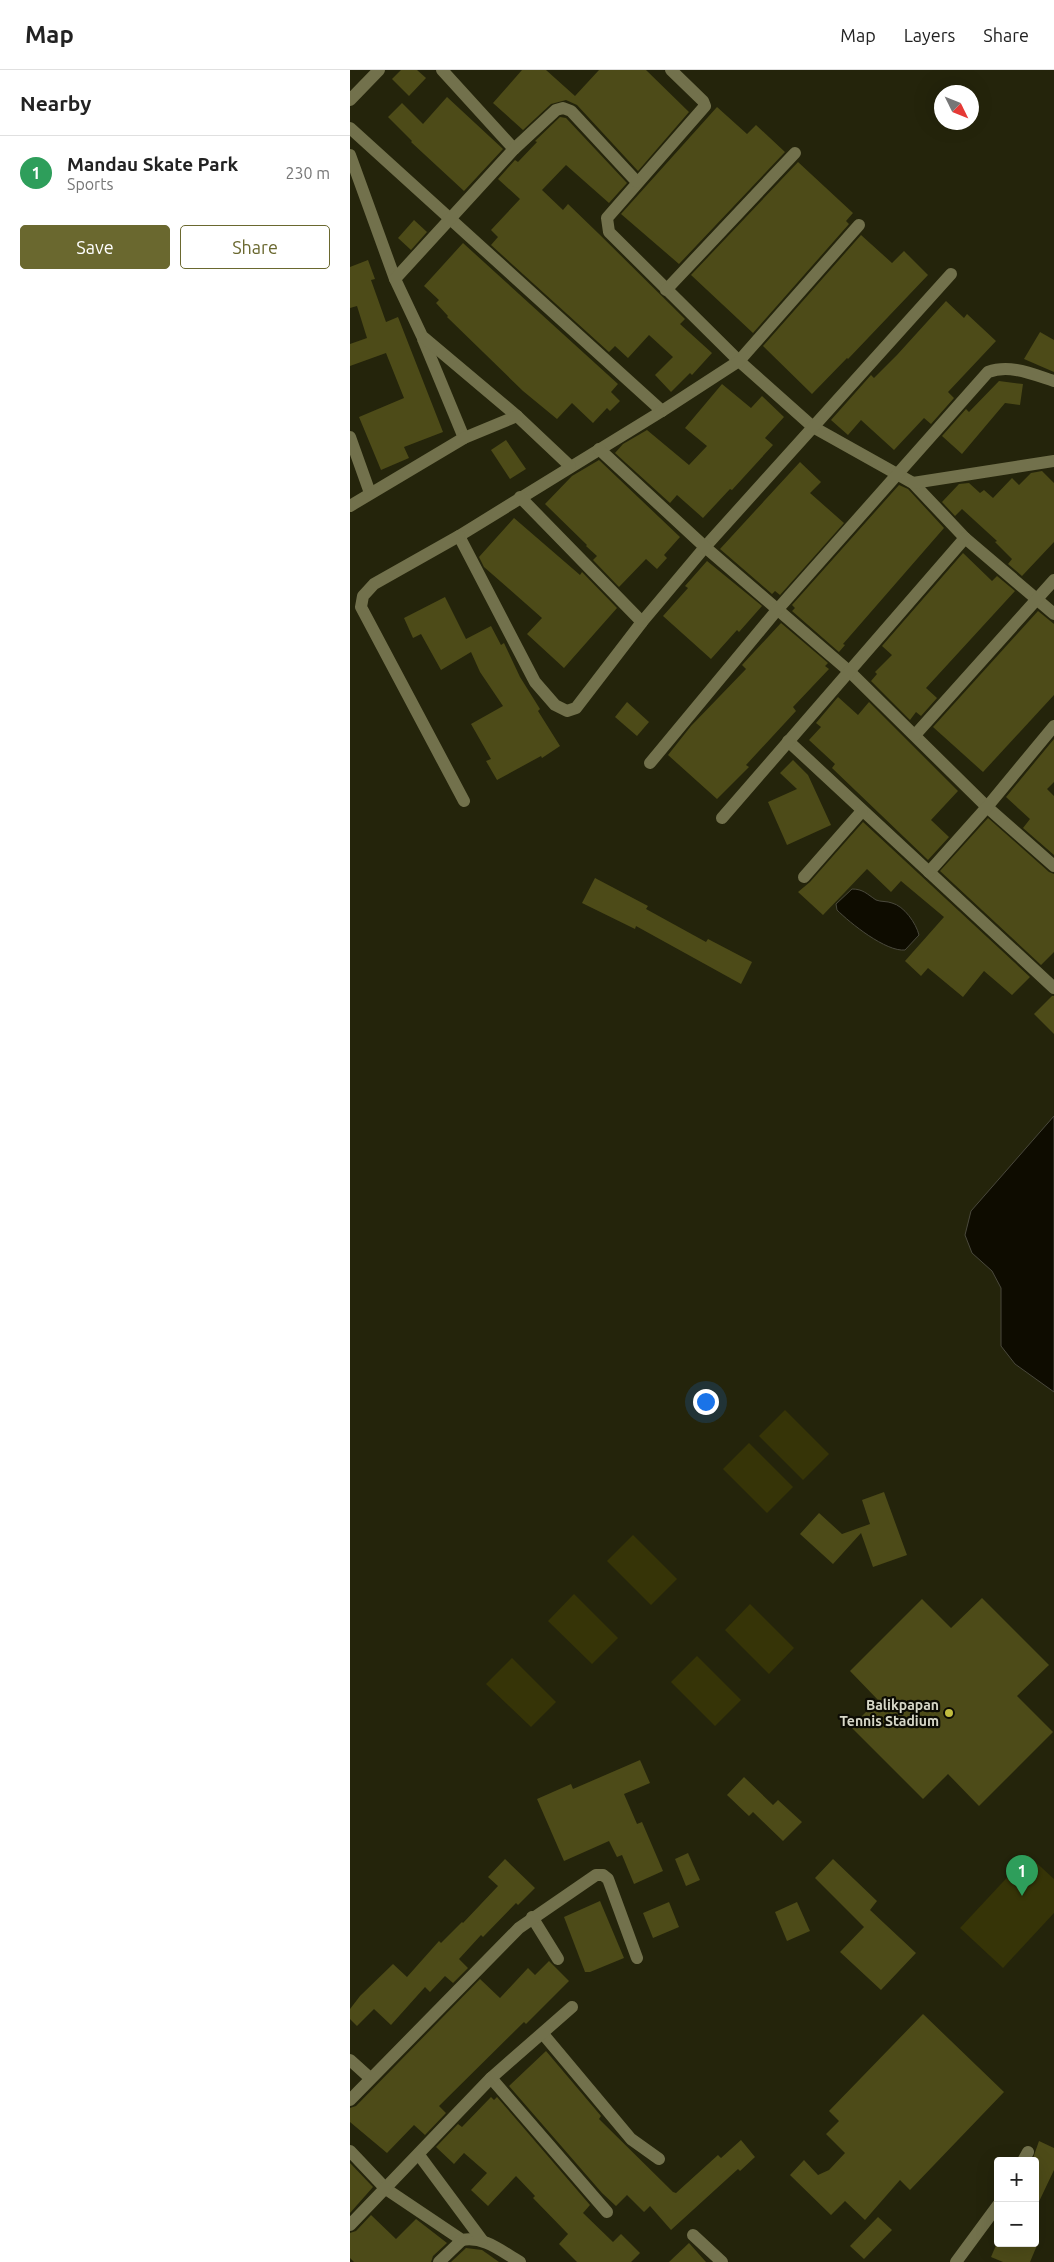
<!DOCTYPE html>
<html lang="en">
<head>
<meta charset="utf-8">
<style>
	body { margin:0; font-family:Ubuntu,sans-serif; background:#f2f2f2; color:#222 }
	.controls { position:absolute; right:15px; bottom:15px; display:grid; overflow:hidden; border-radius:5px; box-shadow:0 5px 20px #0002 }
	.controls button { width:45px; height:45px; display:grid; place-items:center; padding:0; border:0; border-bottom:1px solid #e0e0e0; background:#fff; color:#222; font:25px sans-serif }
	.compass { position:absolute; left:584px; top:15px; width:45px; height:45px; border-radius:50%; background:#fff; box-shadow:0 5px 20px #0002; rotate:133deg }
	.you { position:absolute; left:355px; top:1331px; width:18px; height:18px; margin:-12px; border:4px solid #fff; border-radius:50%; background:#1a73e8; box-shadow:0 0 0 8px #1a73e833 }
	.badge { display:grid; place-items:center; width:32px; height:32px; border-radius:50%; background:#6a682f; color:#fff; font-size:16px; font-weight:700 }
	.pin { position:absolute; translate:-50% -41px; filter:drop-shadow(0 1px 2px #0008) }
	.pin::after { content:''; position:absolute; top:26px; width:18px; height:15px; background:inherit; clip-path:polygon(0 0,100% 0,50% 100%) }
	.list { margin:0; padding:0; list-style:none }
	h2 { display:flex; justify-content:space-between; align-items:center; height:65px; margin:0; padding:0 20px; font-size:21px }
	h2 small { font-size:16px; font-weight:400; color:#767676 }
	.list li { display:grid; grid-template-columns:32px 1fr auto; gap:15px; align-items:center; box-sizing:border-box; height:75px; padding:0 20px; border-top:1px solid #e0e0e0 }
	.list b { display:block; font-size:19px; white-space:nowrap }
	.list p { margin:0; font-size:16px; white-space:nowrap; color:#767676 }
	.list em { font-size:16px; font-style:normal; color:#767676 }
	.actions { display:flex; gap:10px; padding:15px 20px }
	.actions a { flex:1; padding:11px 0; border:1px solid #6a682f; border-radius:5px; text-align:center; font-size:18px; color:#6a682f }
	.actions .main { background:#6a682f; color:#fff }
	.map { position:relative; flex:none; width:704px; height:2192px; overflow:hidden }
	header { display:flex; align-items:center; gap:30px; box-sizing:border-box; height:70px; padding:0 25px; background:#fff; border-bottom:1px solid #e0e0e0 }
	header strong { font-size:24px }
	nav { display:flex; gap:28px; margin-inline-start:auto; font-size:18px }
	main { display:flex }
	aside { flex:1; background:#fff }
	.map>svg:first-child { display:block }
	.green { fill:#363407 }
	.water { fill:#0e0c00; stroke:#4a493c }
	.building { fill:#4d4b18 }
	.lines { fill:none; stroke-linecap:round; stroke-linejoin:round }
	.minor { stroke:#72714c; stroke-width:12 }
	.poi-dot { fill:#c2bd3f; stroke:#0d0c04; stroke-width:2 }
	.labels { text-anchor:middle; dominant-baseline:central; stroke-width:4.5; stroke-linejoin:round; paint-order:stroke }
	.poi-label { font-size:14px; font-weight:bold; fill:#d7d7c8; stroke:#0d0c04; text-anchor:end }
</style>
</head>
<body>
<header>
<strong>Map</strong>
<nav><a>Map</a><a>Layers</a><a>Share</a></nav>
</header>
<main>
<aside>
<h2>Nearby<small></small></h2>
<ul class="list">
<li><span class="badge" style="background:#2e9e5b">1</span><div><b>Mandau Skate Park</b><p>Sports</p></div><em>230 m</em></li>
</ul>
<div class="actions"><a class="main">Save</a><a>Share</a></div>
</aside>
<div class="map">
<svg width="704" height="2192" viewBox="0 0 704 2192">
	<rect width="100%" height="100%" fill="#24240b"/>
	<g class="green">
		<path d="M 435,1340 L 479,1384 L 453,1410 L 409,1366 Z"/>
		<path d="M 399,1373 L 443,1417 L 417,1443 L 373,1399 Z"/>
		<path d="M 283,1465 L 327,1509 L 301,1535 L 257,1491 Z"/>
		<path d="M 224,1524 L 268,1568 L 242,1594 L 198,1551 Z"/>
		<path d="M 400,1534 L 444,1578 L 419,1604 L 375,1560 Z"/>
		<path d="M 347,1586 L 391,1630 L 365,1656 L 321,1612 Z"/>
		<path d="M 162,1588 L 206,1632 L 181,1657 L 136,1614 Z"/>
		<path d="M 678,1785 L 704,1809 L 704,1843 L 653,1898 L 610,1858 Z"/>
	</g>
	<g class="water">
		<path d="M 502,819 C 513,819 517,824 526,830 C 531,832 537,831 542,833 C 554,836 566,853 569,865 L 555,880 C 536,882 500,853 487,840 L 486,834 Z"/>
		<path d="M 704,1046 L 704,1322 L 665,1294 L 651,1276 L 651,1218 L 642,1201 L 622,1183 L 615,1165 L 621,1141 Z"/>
	</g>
	<g class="building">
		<path d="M 51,0 L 67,0 L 76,8 L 59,26 L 42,9 Z"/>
		<path d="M 172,0 L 196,0 L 225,26 L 249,0 L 296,0 L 339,42 L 288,101 L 227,35 L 216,30 L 201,34 L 173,60 L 143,33 Z"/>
		<path d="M 97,27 L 153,79 L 114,121 L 61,72 L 62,71 L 38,47 L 52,33 L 73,54 Z"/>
		<path d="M 367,37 L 397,64 L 406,55 L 435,82 L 329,194 L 271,144 Z"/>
		<path d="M 210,47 L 216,48 L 277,113 L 259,133 L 216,95 L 192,120 L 213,140 L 218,134 L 248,163 L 335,249 L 330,254 L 362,283 L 342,305 L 340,303 L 321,322 L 305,305 L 323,287 L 299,265 L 278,288 L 265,276 L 259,282 L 141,175 L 148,167 L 141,160 L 170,129 L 148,109 L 165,90 L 168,92 L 187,72 L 185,71 Z"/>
		<path d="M 448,92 L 503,143 L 496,151 L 499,154 L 403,263 L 341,205 Z"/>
		<path d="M 64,150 L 77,162 L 61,180 L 48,168 Z"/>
		<path d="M 511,165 L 542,193 L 554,181 L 578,205 L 498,289 L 497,288 L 462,324 L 413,276 Z"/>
		<path d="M 113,173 L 268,314 L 261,322 L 270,331 L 260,341 L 257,338 L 243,353 L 222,333 L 207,349 L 173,321 L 97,247 L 98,246 L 86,233 L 89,230 L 74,216 Z"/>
		<path d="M 18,190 L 25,209 L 21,210 L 36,252 L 48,247 L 93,362 L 54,377 L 59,388 L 31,400 L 9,347 L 54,328 L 36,283 L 0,296 L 0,274 L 17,268 L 7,236 L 0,238 L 0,197 Z"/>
		<path d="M 596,231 L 614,248 L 617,244 L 646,271 L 598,322 L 604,328 L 581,354 L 574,348 L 544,380 L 511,350 L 498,365 L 481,350 L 521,305 L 524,308 L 547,285 Z"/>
		<path d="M 690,262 L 704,270 L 704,302 L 674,289 Z"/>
		<path d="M 649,311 L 673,314 L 670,335 L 655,333 L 612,384 L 592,366 L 616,339 L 619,342 Z"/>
		<path d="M 372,314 L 401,338 L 412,326 L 434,347 L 415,368 L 423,375 L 382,420 L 380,419 L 353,448 L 327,425 L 320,433 L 265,383 L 273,374 L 297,360 L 339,395 L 357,376 L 335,358 Z"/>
		<path d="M 156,370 L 176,399 L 160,409 L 141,380 Z"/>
		<path d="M 249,390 L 330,467 L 314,485 L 317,488 L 307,499 L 296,489 L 269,517 L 243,490 L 247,486 L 236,476 L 237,475 L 195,434 L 222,406 Z"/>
		<path d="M 450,392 L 471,412 L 460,423 L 494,453 L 430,525 L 425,521 L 422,524 L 370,479 Z"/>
		<path d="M 692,401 L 704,413 L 704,472 L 672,506 L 658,494 L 662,489 L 645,472 L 647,471 L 612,439 L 605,446 L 592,432 L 609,414 L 619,413 L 630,423 L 634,420 L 643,428 L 662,408 L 669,415 L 681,403 Z"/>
		<path d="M 549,415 L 558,419 L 594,458 L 493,574 L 495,575 L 489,582 L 442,541 L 445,538 L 442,535 Z"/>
		<path d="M 164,448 L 230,505 L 232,502 L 267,538 L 214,598 L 177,564 L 192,548 L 134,497 L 129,487 Z"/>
		<path d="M 613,483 L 642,511 L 647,506 L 665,521 L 576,618 L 587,628 L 571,646 L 566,642 L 560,650 L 521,611 L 527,604 L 525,602 L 542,585 L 532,576 Z"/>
		<path d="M 357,491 L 412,536 L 389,562 L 387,560 L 361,589 L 313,546 L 338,518 L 335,516 Z"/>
		<path d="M 95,527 L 116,569 L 141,556 L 151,575 L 154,573 L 170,607 L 190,639 L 188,641 L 210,676 L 192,688 L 191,686 L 147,710 L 136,691 L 141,689 L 121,654 L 153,636 L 130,602 L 121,582 L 91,600 L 71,564 L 63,568 L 54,548 Z"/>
		<path d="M 688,541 L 704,554 L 704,625 L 633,702 L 583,657 Z"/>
		<path d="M 431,553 L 478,593 L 475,596 L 479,599 L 443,637 L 446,641 L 396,695 L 399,697 L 367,729 L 318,685 L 341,656 L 396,599 L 392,595 Z"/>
		<path d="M 488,627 L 508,645 L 519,632 L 608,721 L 581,750 L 599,767 L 578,790 L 482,698 L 485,694 L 459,670 L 471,657 L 466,653 Z"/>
		<path d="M 277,632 L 299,652 L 287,666 L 265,647 Z"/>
		<path d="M 704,669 L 704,712 L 697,719 L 704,726 L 704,785 L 673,758 L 680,749 L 656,727 Z"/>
		<path d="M 443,690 L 458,705 L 481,755 L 437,775 L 418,732 L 447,719 L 430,703 Z"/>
		<path d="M 638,748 L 699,802 L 704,804 L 704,882 L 691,895 L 590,801 Z"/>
		<path d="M 513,752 L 680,907 L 662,925 L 634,901 L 613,927 L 578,898 L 571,906 L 555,891 L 594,847 L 551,811 L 541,822 L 517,799 L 473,845 L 448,822 L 460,812 Z"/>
		<path d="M 245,808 L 298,836 L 296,839 L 356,872 L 358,869 L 402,892 L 391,914 L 286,856 L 285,859 L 232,833 Z"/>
		<path d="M 702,926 L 704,926 L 704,964 L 684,944 Z"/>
		<path d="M 534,1422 L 557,1485 L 523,1497 L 511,1463 L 483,1494 L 450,1464 L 469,1443 L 492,1464 L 520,1454 L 512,1430 Z"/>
		<path d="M 632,1528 L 699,1595 L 667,1626 L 703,1662 L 629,1736 L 598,1704 L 573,1729 L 501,1657 L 528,1630 L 500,1601 L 572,1529 L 601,1558 Z"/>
		<path d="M 290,1690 L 300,1713 L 274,1724 L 287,1754 L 292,1752 L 313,1801 L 284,1814 L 272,1785 L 267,1787 L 259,1771 L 214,1791 L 187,1729 L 221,1714 L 223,1719 Z"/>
		<path d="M 394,1707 L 423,1735 L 428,1730 L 452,1752 L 433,1771 L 403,1742 L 399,1746 L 377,1725 Z"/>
		<path d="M 338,1783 L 350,1810 L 336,1816 L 325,1789 Z"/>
		<path d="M 155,1789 L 185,1818 L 168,1835 L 166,1833 L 133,1867 L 131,1865 L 109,1889 L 118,1898 L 103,1913 L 95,1906 L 80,1922 L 75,1917 L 41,1955 L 24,1939 L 7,1956 L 0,1949 L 0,1939 L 10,1926 L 43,1894 L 57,1907 L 89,1871 L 91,1873 L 112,1852 L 113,1853 L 148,1816 L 138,1807 Z"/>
		<path d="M 483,1789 L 527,1831 L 520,1840 L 566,1883 L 531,1920 L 490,1882 L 514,1857 L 465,1808 Z"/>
		<path d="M 250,1831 L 274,1888 L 240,1902 L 235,1902 L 214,1847 Z"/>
		<path d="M 319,1832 L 329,1857 L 303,1868 L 293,1843 Z"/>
		<path d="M 447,1832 L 460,1861 L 437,1871 L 425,1842 Z"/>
		<path d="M 199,1891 L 219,1911 L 176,1954 L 174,1952 L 89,2036 L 96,2043 L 75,2065 L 64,2055 L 37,2083 L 0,2052 L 0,2038 L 6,2036 L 130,1909 L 150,1928 L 178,1898 L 185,1905 Z"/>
		<path d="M 573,1944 L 654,2022 L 560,2120 L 550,2110 L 515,2150 L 495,2131 L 481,2145 L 440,2105 L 454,2090 L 468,2105 L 479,2100 L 495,2083 L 476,2064 L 489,2051 L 479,2041 Z"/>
		<path d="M 196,1981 L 251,2046 L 249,2049 L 323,2122 L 326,2123 L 368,2085 L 371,2088 L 391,2070 L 405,2087 L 390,2101 L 388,2099 L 321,2160 L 300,2136 L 294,2142 L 277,2125 L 266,2136 L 252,2123 L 159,2016 Z"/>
		<path d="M 141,2027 L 144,2030 L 147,2027 L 240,2135 L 233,2143 L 263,2172 L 271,2164 L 290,2183 L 281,2192 L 227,2192 L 209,2174 L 218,2164 L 183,2128 L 185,2126 L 166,2106 L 138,2136 L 121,2120 L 137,2103 L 114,2083 L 104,2094 L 86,2077 L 108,2054 L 112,2057 Z"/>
		<path d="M 689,2071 L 704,2078 L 704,2100 L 685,2140 L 685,2091 L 682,2091 Z"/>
		<path d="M 0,2093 L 23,2117 L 0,2143 Z"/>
		<path d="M 21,2145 L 46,2169 L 66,2149 L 97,2173 L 83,2186 L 81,2192 L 4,2192 L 0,2188 L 0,2163 L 6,2161 Z"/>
		<path d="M 528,2147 L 542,2160 L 514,2189 L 500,2176 Z"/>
		<path d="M 339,2173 L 356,2192 L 319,2192 Z"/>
		<path d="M 647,2173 L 688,2173 L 680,2192 L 653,2192 L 641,2187 Z"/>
		<path d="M 116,2178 L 132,2180 L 149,2192 L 101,2192 Z"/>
	</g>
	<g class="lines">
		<g class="minor">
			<path d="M 92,0 L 164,79"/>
			<path d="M 321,0 L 353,31 L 355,36 L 257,148 L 259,162 L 389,291 L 463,357 L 563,413 L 615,468 L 704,544"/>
			<path d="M 0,30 L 29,0"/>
			<path d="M 0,58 L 312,341"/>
			<path d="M 0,85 L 45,209"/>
			<path d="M 509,155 L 389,291 L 312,341 L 109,466 L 185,612 L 205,635 L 217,641 L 226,638 L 292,552 L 355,477 L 601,204"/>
			<path d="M 316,220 L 445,83"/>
			<path d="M 73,269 L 114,368"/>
			<path d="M 0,367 L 20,423"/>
			<path d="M 249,379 L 355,477 L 500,602 L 637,737 L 704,796"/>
			<path d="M 220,396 L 167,346 L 72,266 L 45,209 L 164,79 L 206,40 L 213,38 L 221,41 L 287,112"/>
			<path d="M 563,413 L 704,391"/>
			<path d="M 170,427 L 292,552"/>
			<path d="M 0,436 L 114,368 L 167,346"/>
			<path d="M 109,466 L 24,514 L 13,526 L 11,537 L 114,731"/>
			<path d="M 565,665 L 704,510"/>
			<path d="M 438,671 L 704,918"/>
			<path d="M 300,693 L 427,540 L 638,302 C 660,294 682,304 704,311"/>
			<path d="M 372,748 L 615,468"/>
			<path d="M 579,802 L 637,737 L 704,656"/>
			<path d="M 454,807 L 512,741"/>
			<path d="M 182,1847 L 208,1889"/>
			<path d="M 193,1964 L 281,2069 L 309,2089"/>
			<path d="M 0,1990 L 20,2008"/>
			<path d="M 141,2008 L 257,2142"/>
			<path d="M 0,2030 L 169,1858 L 246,1805 L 253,1805 L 258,1809 L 287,1888"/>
			<path d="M 0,2081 L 36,2119 L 112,2170 C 134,2166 151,2181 170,2192"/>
			<path d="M 69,2085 L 132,2170"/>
			<path d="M 673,2091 L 678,2082"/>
			<path d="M 0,2155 L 141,2008 L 222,1937"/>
			<path d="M 343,2165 L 372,2192"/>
			<path d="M 89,2192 L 112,2170"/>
			<path d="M 606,2192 L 648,2135"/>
		</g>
	</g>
	<circle class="poi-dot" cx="599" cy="1643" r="5"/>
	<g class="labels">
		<g class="poi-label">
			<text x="589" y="1635">Balikpapan<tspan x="589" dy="16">Tennis Stadium</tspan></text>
		</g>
	</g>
</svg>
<div class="controls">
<button>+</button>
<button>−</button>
</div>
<svg class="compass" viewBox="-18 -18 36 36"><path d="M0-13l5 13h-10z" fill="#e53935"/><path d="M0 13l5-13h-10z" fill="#767676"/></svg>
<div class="you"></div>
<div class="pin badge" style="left:672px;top:1826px;background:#2e9e5b">1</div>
</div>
</main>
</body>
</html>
